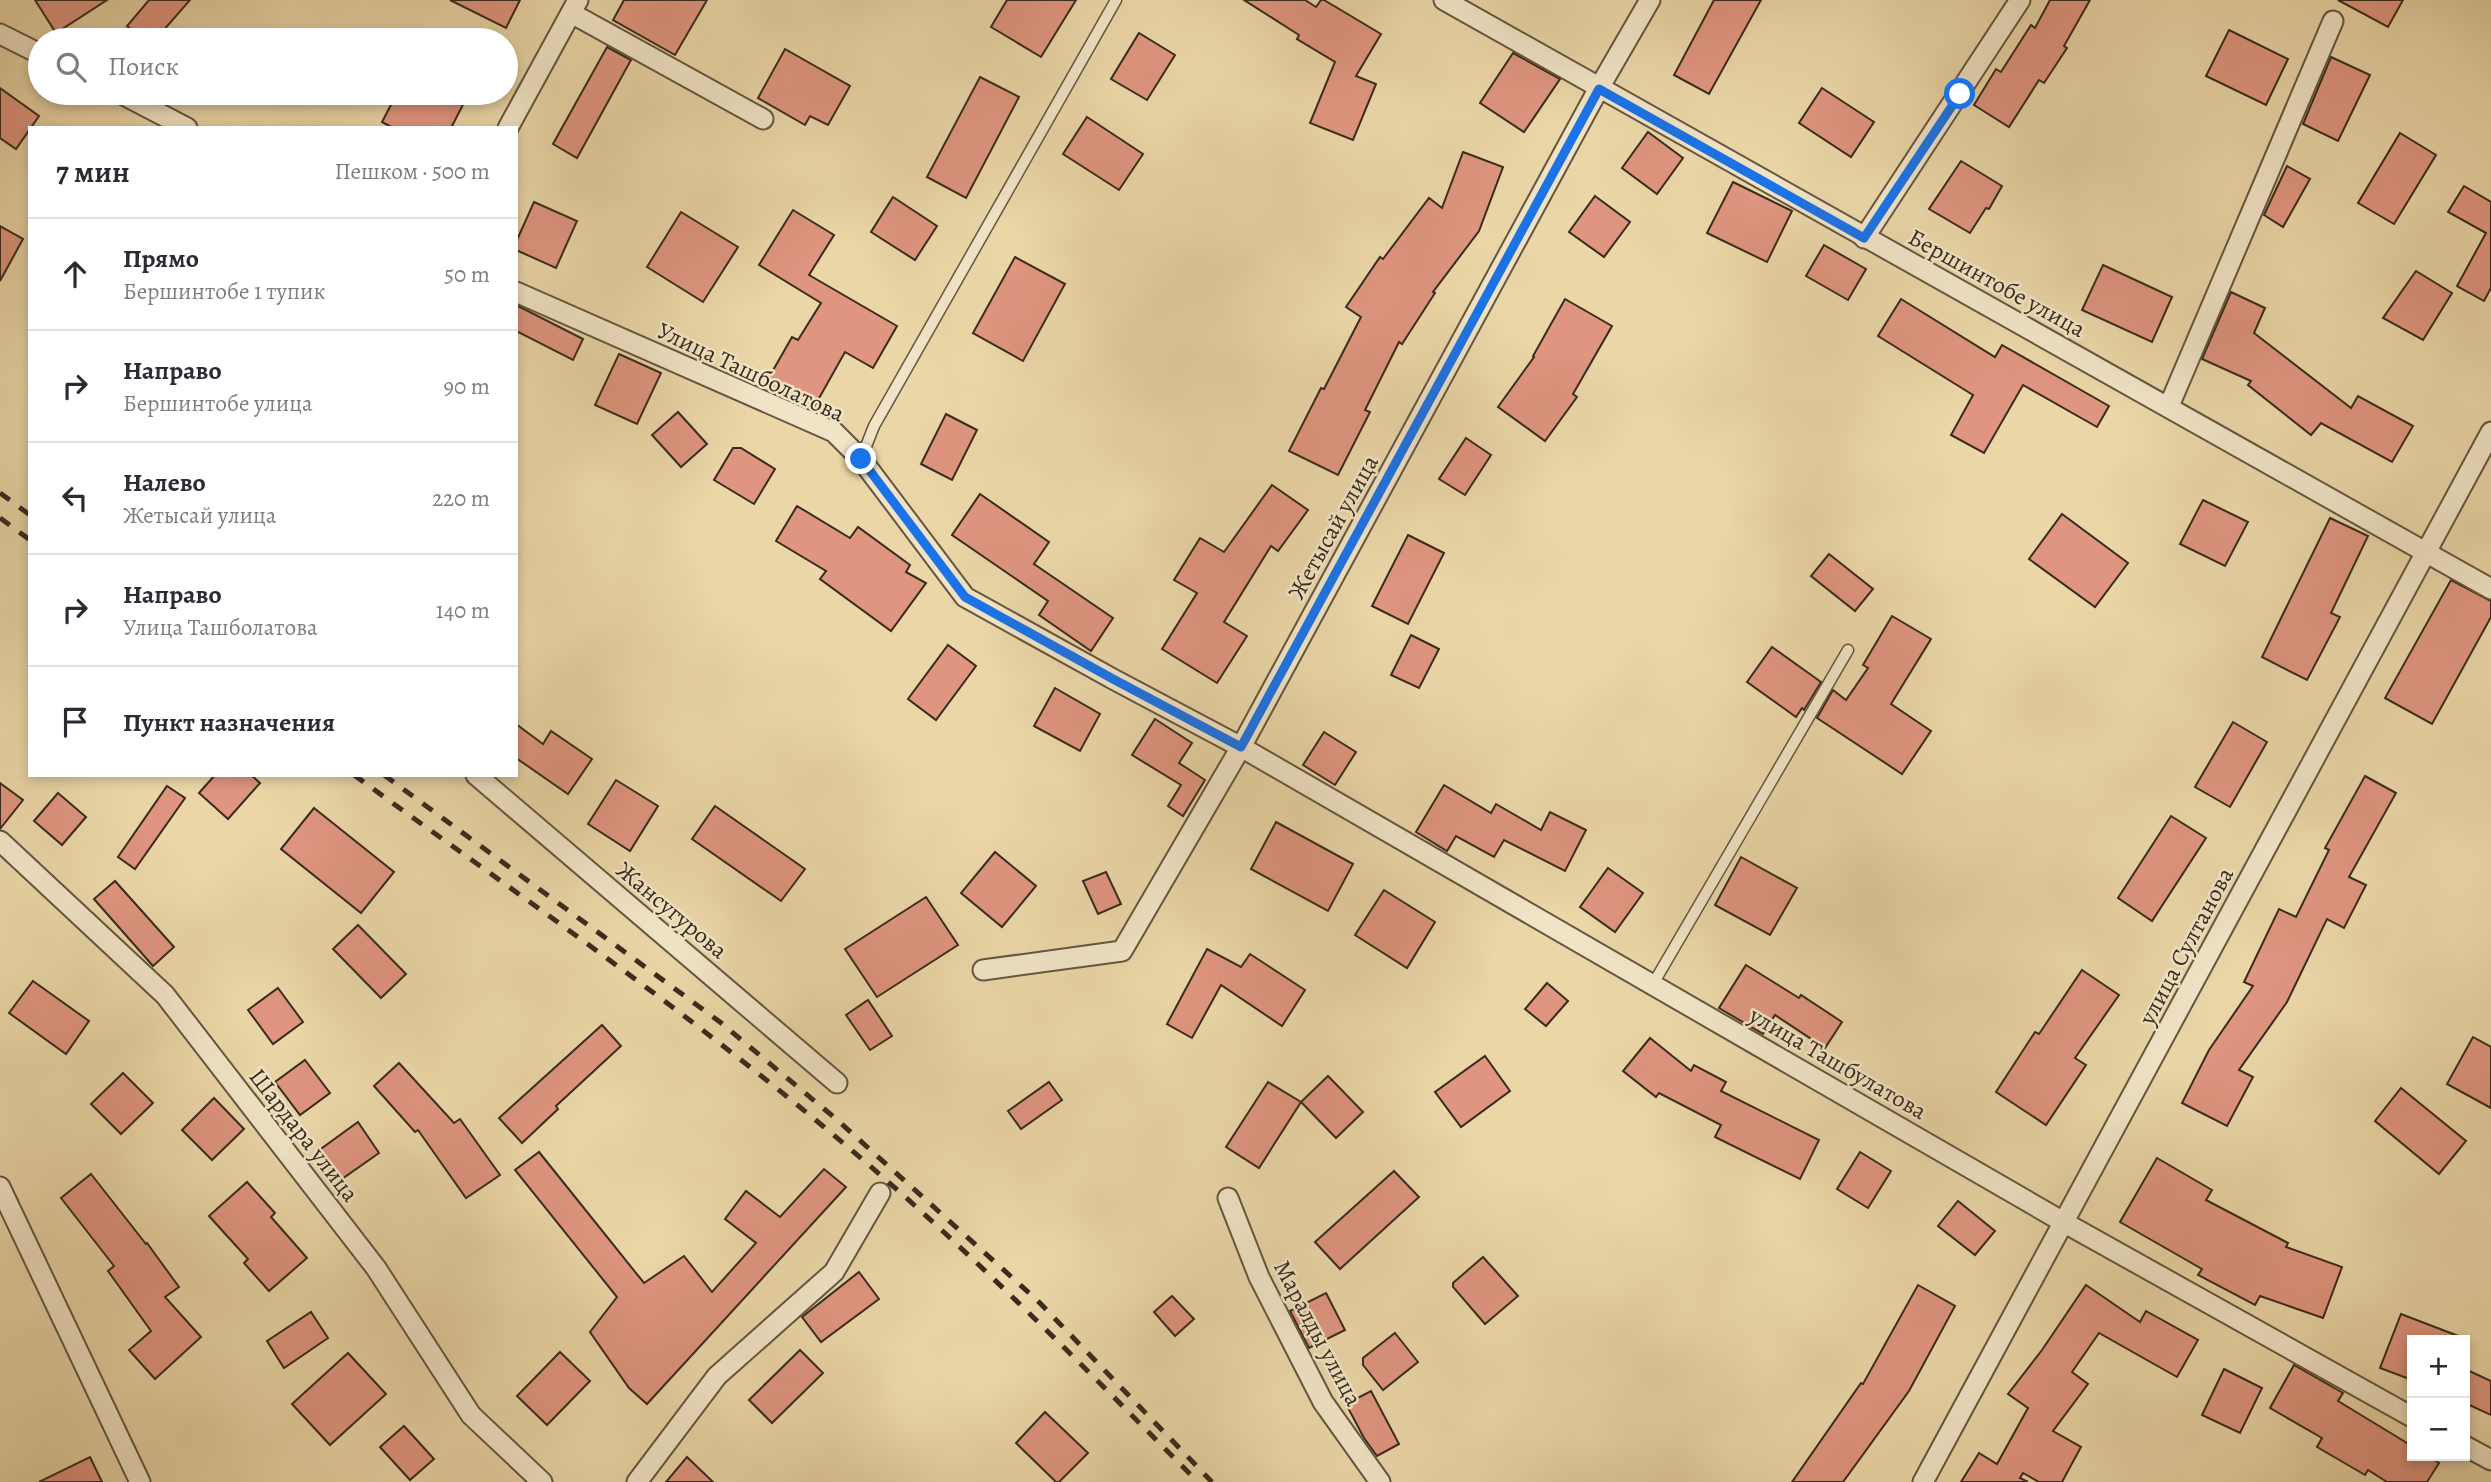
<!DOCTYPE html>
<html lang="ru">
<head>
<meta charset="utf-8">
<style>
	body { margin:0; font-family:Alegreya,serif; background:#f2f2f3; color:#2b2b33 }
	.controls { position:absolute; right:21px; bottom:21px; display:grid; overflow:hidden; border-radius:0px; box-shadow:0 4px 10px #0003 }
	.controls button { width:63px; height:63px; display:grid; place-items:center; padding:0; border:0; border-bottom:2px solid #e1e1e2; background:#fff; color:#2b2b33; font:35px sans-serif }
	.stop { position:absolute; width:21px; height:21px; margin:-16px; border:5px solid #1a73e8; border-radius:50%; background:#fff }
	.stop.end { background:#1a73e8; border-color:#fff; box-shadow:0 2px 7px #0008 }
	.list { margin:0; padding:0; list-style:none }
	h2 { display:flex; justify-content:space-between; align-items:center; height:91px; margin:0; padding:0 28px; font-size:30px }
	h2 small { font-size:23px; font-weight:400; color:#7c7c81 }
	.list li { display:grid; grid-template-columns:46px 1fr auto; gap:21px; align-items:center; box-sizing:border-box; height:112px; padding:0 28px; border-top:2px solid #e1e1e2 }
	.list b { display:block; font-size:26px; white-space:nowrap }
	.list p { margin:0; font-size:23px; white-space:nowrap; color:#7c7c81 }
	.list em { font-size:23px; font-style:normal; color:#7c7c81 }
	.icon { flex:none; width:38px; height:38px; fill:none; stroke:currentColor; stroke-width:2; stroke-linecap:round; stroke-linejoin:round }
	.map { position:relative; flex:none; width:2491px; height:1482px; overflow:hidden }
	.search { position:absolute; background:#fff; box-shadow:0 4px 10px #0003; left:28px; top:28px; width:490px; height:77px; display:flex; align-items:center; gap:18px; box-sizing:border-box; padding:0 24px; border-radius:38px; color:#7c7c81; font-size:26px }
	.panel { position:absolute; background:#fff; box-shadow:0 4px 10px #0003; left:28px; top:126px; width:490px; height:651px; border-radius:0px }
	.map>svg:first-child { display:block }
	.building { fill:#df957f; stroke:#382b1c; stroke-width:2 }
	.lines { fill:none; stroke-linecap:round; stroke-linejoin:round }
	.service-casing { stroke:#64563f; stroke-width:13 }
	.minor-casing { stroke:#64563f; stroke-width:23 }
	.service { stroke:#f1e4c6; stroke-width:10 }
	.minor { stroke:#f1e4c6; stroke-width:19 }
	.rail { stroke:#382b1c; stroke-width:5; stroke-dasharray:12 12; stroke-linecap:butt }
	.route { stroke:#1a73e8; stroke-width:9 }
	.labels { text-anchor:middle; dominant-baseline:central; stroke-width:5; stroke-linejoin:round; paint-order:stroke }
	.street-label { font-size:24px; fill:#382b1c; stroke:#f1e4c6 }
</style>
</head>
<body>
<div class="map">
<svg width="2491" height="1482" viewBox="0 0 2491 1482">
	<rect width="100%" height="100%" fill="#ead6a7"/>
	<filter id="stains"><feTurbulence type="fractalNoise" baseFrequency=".00286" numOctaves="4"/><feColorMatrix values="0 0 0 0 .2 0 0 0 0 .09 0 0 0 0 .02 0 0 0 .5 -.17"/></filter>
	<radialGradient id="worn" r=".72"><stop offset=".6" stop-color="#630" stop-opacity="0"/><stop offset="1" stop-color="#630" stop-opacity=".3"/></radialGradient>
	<g class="building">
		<path d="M 35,0 L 107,0 L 56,33 Z"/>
		<path d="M 149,0 L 190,0 L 155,40 L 144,40 L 127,26 Z"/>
		<path d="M 450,0 L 520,0 L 506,28 Z"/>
		<path d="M 624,0 L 707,0 L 675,55 L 613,20 Z"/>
		<path d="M 1007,0 L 1076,0 L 1041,57 L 991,27 Z"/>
		<path d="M 1244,0 L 1305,0 L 1316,7 L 1321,0 L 1324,0 L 1381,34 L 1356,76 L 1376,84 L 1353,140 L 1310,123 L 1335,62 L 1297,39 L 1299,35 Z"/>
		<path d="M 1714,0 L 1761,0 L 1709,94 L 1674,75 Z"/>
		<path d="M 2050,0 L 2090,0 L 2064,46 L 2067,48 L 2044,83 L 2039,80 L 2009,127 L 1974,105 L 1996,69 L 2001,72 L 2031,25 L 2035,28 Z"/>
		<path d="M 2338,0 L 2403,0 L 2388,27 Z"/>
		<path d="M 2229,30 L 2288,59 L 2266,105 L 2206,76 Z"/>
		<path d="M 1139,33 L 1175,55 L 1147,100 L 1111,79 Z"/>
		<path d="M 607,47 L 631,60 L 577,158 L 553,144 Z"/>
		<path d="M 785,49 L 850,86 L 828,125 L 810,116 L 805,125 L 758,98 Z"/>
		<path d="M 1513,53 L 1560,79 L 1524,132 L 1480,103 Z"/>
		<path d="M 2331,57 L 2370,75 L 2338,141 L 2303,124 Z"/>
		<path d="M 980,77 L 1019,97 L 966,198 L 927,177 Z"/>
		<path d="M 0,88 L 39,116 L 16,149 L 0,138 Z"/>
		<path d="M 1822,88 L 1874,122 L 1851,157 L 1799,123 Z"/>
		<path d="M 397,93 L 469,93 L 451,128 L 393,128 L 382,122 Z"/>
		<path d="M 1087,117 L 1143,154 L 1119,190 L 1063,154 Z"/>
		<path d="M 1648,132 L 1683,158 L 1657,194 L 1622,168 Z"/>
		<path d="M 2400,133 L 2436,155 L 2394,224 L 2358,203 Z"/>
		<path d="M 1463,152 L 1503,167 L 1479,231 L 1433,292 L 1435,293 L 1402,344 L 1399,342 L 1365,410 L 1370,412 L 1338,475 L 1289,451 L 1321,388 L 1324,389 L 1361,317 L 1346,307 L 1380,257 L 1383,259 L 1429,198 L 1442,208 Z"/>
		<path d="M 1961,161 L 2002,186 L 1989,209 L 1986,208 L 1970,233 L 1929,209 Z"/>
		<path d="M 2287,166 L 2310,179 L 2283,227 L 2264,215 Z"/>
		<path d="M 1733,182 L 1792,211 L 1767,262 L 1707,233 Z"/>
		<path d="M 2464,186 L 2491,202 L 2491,288 L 2484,301 L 2457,286 L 2486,233 L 2448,212 Z"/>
		<path d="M 1595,196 L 1630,222 L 1604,257 L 1569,232 Z"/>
		<path d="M 893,197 L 937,226 L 915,260 L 871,232 Z"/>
		<path d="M 534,202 L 577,221 L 556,268 L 516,250 L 516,242 Z"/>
		<path d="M 793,210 L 834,235 L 809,275 L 897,326 L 873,368 L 845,352 L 813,409 L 769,388 L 773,383 L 768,379 L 792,337 L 798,340 L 821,303 L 759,265 Z"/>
		<path d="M 681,212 L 738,247 L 703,302 L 647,267 Z"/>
		<path d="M 0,226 L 23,239 L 0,281 Z"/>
		<path d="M 1824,245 L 1866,269 L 1848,300 L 1806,276 Z"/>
		<path d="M 1015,257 L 1065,284 L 1023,361 L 973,333 Z"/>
		<path d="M 2103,265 L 2172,297 L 2152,342 L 2082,310 Z"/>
		<path d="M 2416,271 L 2452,293 L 2423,340 L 2383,318 Z"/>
		<path d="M 2231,292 L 2265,308 L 2254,333 L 2351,408 L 2358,396 L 2413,426 L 2392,462 L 2321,423 L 2311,435 L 2248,385 L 2251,381 L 2202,359 Z"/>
		<path d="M 1565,299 L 1612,326 L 1573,394 L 1577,397 L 1545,441 L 1498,407 L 1534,357 L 1533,356 Z"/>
		<path d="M 1901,299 L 1995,357 L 2002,345 L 2109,406 L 2097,427 L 2023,385 L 1984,453 L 1951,435 L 1973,395 L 1878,336 Z"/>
		<path d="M 516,305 L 583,339 L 573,360 L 516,331 Z"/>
		<path d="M 619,354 L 661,373 L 637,424 L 595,405 Z"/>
		<path d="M 678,412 L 707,444 L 681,467 L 652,435 Z"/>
		<path d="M 946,414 L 977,430 L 952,480 L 921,464 Z"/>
		<path d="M 1466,438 L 1491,455 L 1465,495 L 1439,479 Z"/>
		<path d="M 733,448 L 741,448 L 775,469 L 754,504 L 714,480 Z"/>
		<path d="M 1272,485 L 1308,510 L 1278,551 L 1271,546 L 1224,622 L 1247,636 L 1217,683 L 1162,649 L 1197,593 L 1174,580 L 1200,538 L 1224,552 Z"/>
		<path d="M 980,494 L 1049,542 L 1034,564 L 1113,618 L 1091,651 L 1039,615 L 1048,601 L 952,535 Z"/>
		<path d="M 2203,500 L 2248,522 L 2225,566 L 2180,544 Z"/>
		<path d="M 797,506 L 850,538 L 858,527 L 910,565 L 906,572 L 926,583 L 891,631 L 820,579 L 826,571 L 776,541 Z"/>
		<path d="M 2062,514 L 2128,563 L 2095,607 L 2029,559 Z"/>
		<path d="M 2330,518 L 2368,536 L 2331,613 L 2340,617 L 2307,680 L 2262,657 Z"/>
		<path d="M 1408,535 L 1444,553 L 1408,624 L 1372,606 Z"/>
		<path d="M 1829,554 L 1873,589 L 1855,611 L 1811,576 Z"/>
		<path d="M 2451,580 L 2491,601 L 2491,617 L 2432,724 L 2385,698 Z"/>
		<path d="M 1892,616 L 1931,639 L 1891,704 L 1931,731 L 1902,774 L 1817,718 L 1833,690 L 1846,700 L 1868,668 L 1863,665 Z"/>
		<path d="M 1411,635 L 1439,649 L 1419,688 L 1391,675 Z"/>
		<path d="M 948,645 L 976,666 L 936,720 L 908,699 Z"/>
		<path d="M 1772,647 L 1821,682 L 1804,710 L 1802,708 L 1796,717 L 1747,682 Z"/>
		<path d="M 1055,688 L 1100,714 L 1080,751 L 1034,726 Z"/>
		<path d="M 1155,719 L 1192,743 L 1179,763 L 1205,780 L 1183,816 L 1168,806 L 1181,785 L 1132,755 Z"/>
		<path d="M 2233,722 L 2267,742 L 2230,807 L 2195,787 Z"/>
		<path d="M 516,724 L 543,744 L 551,731 L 592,759 L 568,794 L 516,758 Z"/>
		<path d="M 1324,732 L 1356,752 L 1335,785 L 1303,765 Z"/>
		<path d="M 215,775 L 251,775 L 260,783 L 228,819 L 199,793 Z"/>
		<path d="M 2365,776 L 2396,793 L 2349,877 L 2366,885 L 2344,928 L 2327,919 L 2287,1002 L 2239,1070 L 2253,1077 L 2227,1126 L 2182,1103 L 2209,1050 L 2253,986 L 2244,982 L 2279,909 L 2296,917 L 2329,850 L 2325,848 Z"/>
		<path d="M 616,780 L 658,806 L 630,851 L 588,824 Z"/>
		<path d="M 0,783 L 23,800 L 0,829 Z"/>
		<path d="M 1444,785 L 1491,813 L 1496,804 L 1541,830 L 1550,812 L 1586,830 L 1565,871 L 1504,840 L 1494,857 L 1456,836 L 1447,851 L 1416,832 Z"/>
		<path d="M 167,786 L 185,798 L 135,869 L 118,857 Z"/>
		<path d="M 58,793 L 86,817 L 62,845 L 34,821 Z"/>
		<path d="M 715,806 L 805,869 L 781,901 L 692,839 Z"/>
		<path d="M 314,808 L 394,872 L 361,913 L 281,849 Z"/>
		<path d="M 2171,816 L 2206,838 L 2152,921 L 2118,898 Z"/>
		<path d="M 1276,822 L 1353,864 L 1328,911 L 1251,869 Z"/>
		<path d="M 995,852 L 1036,886 L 1002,927 L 961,893 Z"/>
		<path d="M 1741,857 L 1797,888 L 1770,935 L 1715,905 Z"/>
		<path d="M 1608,868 L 1643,893 L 1615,932 L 1580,907 Z"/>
		<path d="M 1106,872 L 1121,904 L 1098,914 L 1083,881 Z"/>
		<path d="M 115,881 L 174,947 L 153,966 L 94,899 Z"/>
		<path d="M 1384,890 L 1435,922 L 1407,968 L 1355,935 Z"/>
		<path d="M 926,897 L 958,945 L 877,997 L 845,949 Z"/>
		<path d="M 358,925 L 406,974 L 381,998 L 333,949 Z"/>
		<path d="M 1207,949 L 1241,967 L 1250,954 L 1305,990 L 1282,1026 L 1221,985 L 1192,1038 L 1167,1024 Z"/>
		<path d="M 1746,965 L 1799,998 L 1801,995 L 1842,1022 L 1825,1048 L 1775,1015 L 1763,1034 L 1719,1008 Z"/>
		<path d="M 2082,970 L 2119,995 L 2075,1058 L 2086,1065 L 2046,1125 L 1996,1092 L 2035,1032 L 2039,1034 Z"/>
		<path d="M 33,981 L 89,1021 L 66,1054 L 9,1013 Z"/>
		<path d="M 1547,983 L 1568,1001 L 1546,1026 L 1525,1009 Z"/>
		<path d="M 278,988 L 303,1022 L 273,1044 L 248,1010 Z"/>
		<path d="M 868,1000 L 892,1036 L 870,1050 L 846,1015 Z"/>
		<path d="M 602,1025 L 621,1046 L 556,1106 L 558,1109 L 522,1143 L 499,1118 Z"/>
		<path d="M 2473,1037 L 2491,1047 L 2491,1108 L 2447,1084 Z"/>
		<path d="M 1650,1038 L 1691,1071 L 1694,1065 L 1726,1082 L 1721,1091 L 1819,1140 L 1800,1179 L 1715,1137 L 1721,1125 L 1659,1093 L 1656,1097 L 1623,1071 Z"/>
		<path d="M 1485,1056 L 1510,1091 L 1461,1127 L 1435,1092 Z"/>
		<path d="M 305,1060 L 330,1093 L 300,1115 L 275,1082 Z"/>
		<path d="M 399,1063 L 454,1123 L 460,1119 L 500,1175 L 466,1198 L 418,1130 L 415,1132 L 374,1086 Z"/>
		<path d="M 123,1073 L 153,1103 L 121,1134 L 91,1104 Z"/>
		<path d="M 1328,1076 L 1363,1112 L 1336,1138 L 1301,1102 Z"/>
		<path d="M 1049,1082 L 1062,1100 L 1021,1129 L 1008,1111 Z"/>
		<path d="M 1268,1082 L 1301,1102 L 1259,1168 L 1226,1147 Z"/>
		<path d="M 2401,1088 L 2466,1141 L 2439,1174 L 2375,1121 Z"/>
		<path d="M 214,1098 L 244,1129 L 212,1160 L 182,1130 Z"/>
		<path d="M 358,1122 L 379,1153 L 339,1181 L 318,1151 Z"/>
		<path d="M 539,1152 L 644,1283 L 684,1256 L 712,1292 L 756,1243 L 725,1219 L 746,1191 L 780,1217 L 824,1169 L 846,1187 L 647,1404 L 629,1388 L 590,1332 L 617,1297 L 515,1170 Z"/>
		<path d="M 1860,1152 L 1891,1171 L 1868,1208 L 1837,1189 Z"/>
		<path d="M 2157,1158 L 2212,1190 L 2206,1200 L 2288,1243 L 2286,1247 L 2342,1267 L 2323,1318 L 2260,1296 L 2255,1305 L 2198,1275 L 2202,1269 L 2120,1222 Z"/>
		<path d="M 1394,1171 L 1419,1197 L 1340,1269 L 1315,1242 Z"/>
		<path d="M 91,1174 L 146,1244 L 147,1243 L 179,1287 L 165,1297 L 201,1337 L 155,1379 L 129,1350 L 151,1331 L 108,1271 L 114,1266 L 61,1198 Z"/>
		<path d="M 247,1182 L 275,1213 L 271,1217 L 307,1258 L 269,1291 L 244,1263 L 248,1259 L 209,1216 Z"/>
		<path d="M 1958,1201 L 1995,1231 L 1975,1255 L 1938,1226 Z"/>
		<path d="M 1483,1257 L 1518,1296 L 1485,1324 L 1453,1287 L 1453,1283 Z"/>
		<path d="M 859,1272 L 879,1299 L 821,1342 L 802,1317 Z"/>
		<path d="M 1918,1285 L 1955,1306 L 1909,1391 L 1843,1482 L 1792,1482 L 1861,1383 L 1863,1384 Z"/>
		<path d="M 2086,1285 L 2140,1322 L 2146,1311 L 2198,1340 L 2177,1377 L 2099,1333 L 2072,1372 L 2088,1384 L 2053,1431 L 2081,1447 L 2062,1482 L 2039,1482 L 2023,1473 L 2020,1478 L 2028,1482 L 1961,1482 L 1979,1453 L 1997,1464 L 2028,1408 L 2008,1394 L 2042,1350 Z"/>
		<path d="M 1326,1293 L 1345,1330 L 1309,1348 L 1290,1311 Z"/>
		<path d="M 1172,1296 L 1194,1319 L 1175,1336 L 1154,1312 Z"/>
		<path d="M 311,1312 L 328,1338 L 284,1368 L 267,1341 Z"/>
		<path d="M 2401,1314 L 2466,1339 L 2465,1340 L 2412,1340 L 2412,1380 L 2380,1368 Z"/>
		<path d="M 1395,1333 L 1418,1362 L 1383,1390 L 1363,1365 L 1363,1358 Z"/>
		<path d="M 800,1350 L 823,1373 L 772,1423 L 749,1400 Z"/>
		<path d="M 560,1352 L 590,1381 L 547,1425 L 517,1396 Z"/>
		<path d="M 348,1353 L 386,1394 L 330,1445 L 292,1404 Z"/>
		<path d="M 2294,1365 L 2343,1393 L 2338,1401 L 2412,1446 L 2412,1456 L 2428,1456 L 2439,1463 L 2427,1482 L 2387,1482 L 2368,1470 L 2365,1475 L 2317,1447 L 2322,1438 L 2270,1408 Z"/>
		<path d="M 2224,1369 L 2262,1388 L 2240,1433 L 2202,1415 Z"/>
		<path d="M 2465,1369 L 2491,1381 L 2491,1415 L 2465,1403 Z"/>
		<path d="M 1371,1391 L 1399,1444 L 1377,1456 L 1364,1438 L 1346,1404 Z"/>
		<path d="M 1045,1412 L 1088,1453 L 1059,1482 L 1056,1482 L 1016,1443 Z"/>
		<path d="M 404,1426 L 434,1459 L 410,1480 L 380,1447 Z"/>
		<path d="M 90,1457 L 102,1482 L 39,1482 Z"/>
		<path d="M 687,1457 L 713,1482 L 666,1482 Z"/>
	</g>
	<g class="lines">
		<g class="service-casing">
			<g id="service">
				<path d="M 861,459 L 874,426 L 1116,0"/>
				<path d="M 1653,984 L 1848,650"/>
			</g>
		</g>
		<g class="minor-casing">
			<g id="minor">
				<path d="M 1444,0 L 2491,589"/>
				<path d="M 571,13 L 763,119"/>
				<path d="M 0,34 L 40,54"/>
				<path d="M 120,93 L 187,128"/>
				<path d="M 508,128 L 578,0"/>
				<path d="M 1864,238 L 2020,0"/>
				<path d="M 516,292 L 834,432 L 861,459 L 965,597 L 1113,679 L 1241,747 L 2065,1223 L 2412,1417"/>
				<path d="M 2169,406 L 2333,21"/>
				<path d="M 476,775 L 837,1083"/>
				<path d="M 0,841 L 165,995 L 376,1268 L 471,1415 L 542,1482"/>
				<path d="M 983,970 L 1122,951 L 1241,747 L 1599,88 L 1650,0"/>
				<path d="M 0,1187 L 140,1482"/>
				<path d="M 1228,1198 L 1259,1277 L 1323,1402 L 1380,1482"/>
				<path d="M 2465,1446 L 2491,1460"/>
				<path d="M 637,1482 L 717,1376 L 834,1272 L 880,1193"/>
				<path d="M 1923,1482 L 2491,432"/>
			</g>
		</g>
		<use href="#service" class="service"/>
		<use href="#minor" class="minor"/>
		<g class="rail">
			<path d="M 0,493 L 30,515"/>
			<path d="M 0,518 L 30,540"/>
			<path d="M 354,775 C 512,890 674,1002 824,1127 C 957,1237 1077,1360 1198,1482"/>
			<path d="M 384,775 L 720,1022 L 835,1118 L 1037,1300 L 1212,1482"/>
		</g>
	</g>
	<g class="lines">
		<path class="route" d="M 861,459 L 965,597 L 1113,679 L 1241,747 L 1599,89 L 1864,238 L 1960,94"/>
	</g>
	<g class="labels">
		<g class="street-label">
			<text transform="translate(1997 283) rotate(29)">Бершинтобе улица</text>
			<text transform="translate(751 372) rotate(25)">Улица Ташболатова</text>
			<text transform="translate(1333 527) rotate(-61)">Жетысай улица</text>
			<text transform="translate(672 910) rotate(40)">Жансугурова</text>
			<text transform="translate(2186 946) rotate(-62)">улица Султанова</text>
			<text transform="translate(1838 1063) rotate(30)">улица Ташбулатова</text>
			<text transform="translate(304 1135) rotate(52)">Шардара улица</text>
			<text transform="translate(1318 1333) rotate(62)">Маралды улица</text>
		</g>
	</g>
	<rect width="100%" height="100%" filter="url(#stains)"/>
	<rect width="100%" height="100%" fill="url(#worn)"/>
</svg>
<div class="controls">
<button>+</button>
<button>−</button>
</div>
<div class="stop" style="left:1960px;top:94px"></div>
<div class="stop end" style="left:861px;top:459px"></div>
<div class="search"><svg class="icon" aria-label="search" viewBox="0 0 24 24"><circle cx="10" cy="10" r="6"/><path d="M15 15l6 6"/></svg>Поиск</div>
<section class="panel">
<h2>7 мин<small>Пешком · 500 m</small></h2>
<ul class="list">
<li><svg class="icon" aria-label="ahead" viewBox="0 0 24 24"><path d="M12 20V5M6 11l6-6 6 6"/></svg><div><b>Прямо</b><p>Бершинтобе 1 тупик</p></div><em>50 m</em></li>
<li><svg class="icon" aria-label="right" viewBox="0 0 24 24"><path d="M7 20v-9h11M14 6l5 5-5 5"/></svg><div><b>Направо</b><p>Бершинтобе улица</p></div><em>90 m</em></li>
<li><svg class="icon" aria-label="left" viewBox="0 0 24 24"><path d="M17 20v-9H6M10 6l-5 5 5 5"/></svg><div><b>Налево</b><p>Жетысай улица</p></div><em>220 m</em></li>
<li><svg class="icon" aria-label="right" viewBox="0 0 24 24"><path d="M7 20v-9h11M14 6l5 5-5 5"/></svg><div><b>Направо</b><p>Улица Ташболатова</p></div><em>140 m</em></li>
<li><svg class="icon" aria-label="arrive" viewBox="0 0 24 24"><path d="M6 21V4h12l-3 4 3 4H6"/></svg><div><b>Пункт назначения</b></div></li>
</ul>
</section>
</div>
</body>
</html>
